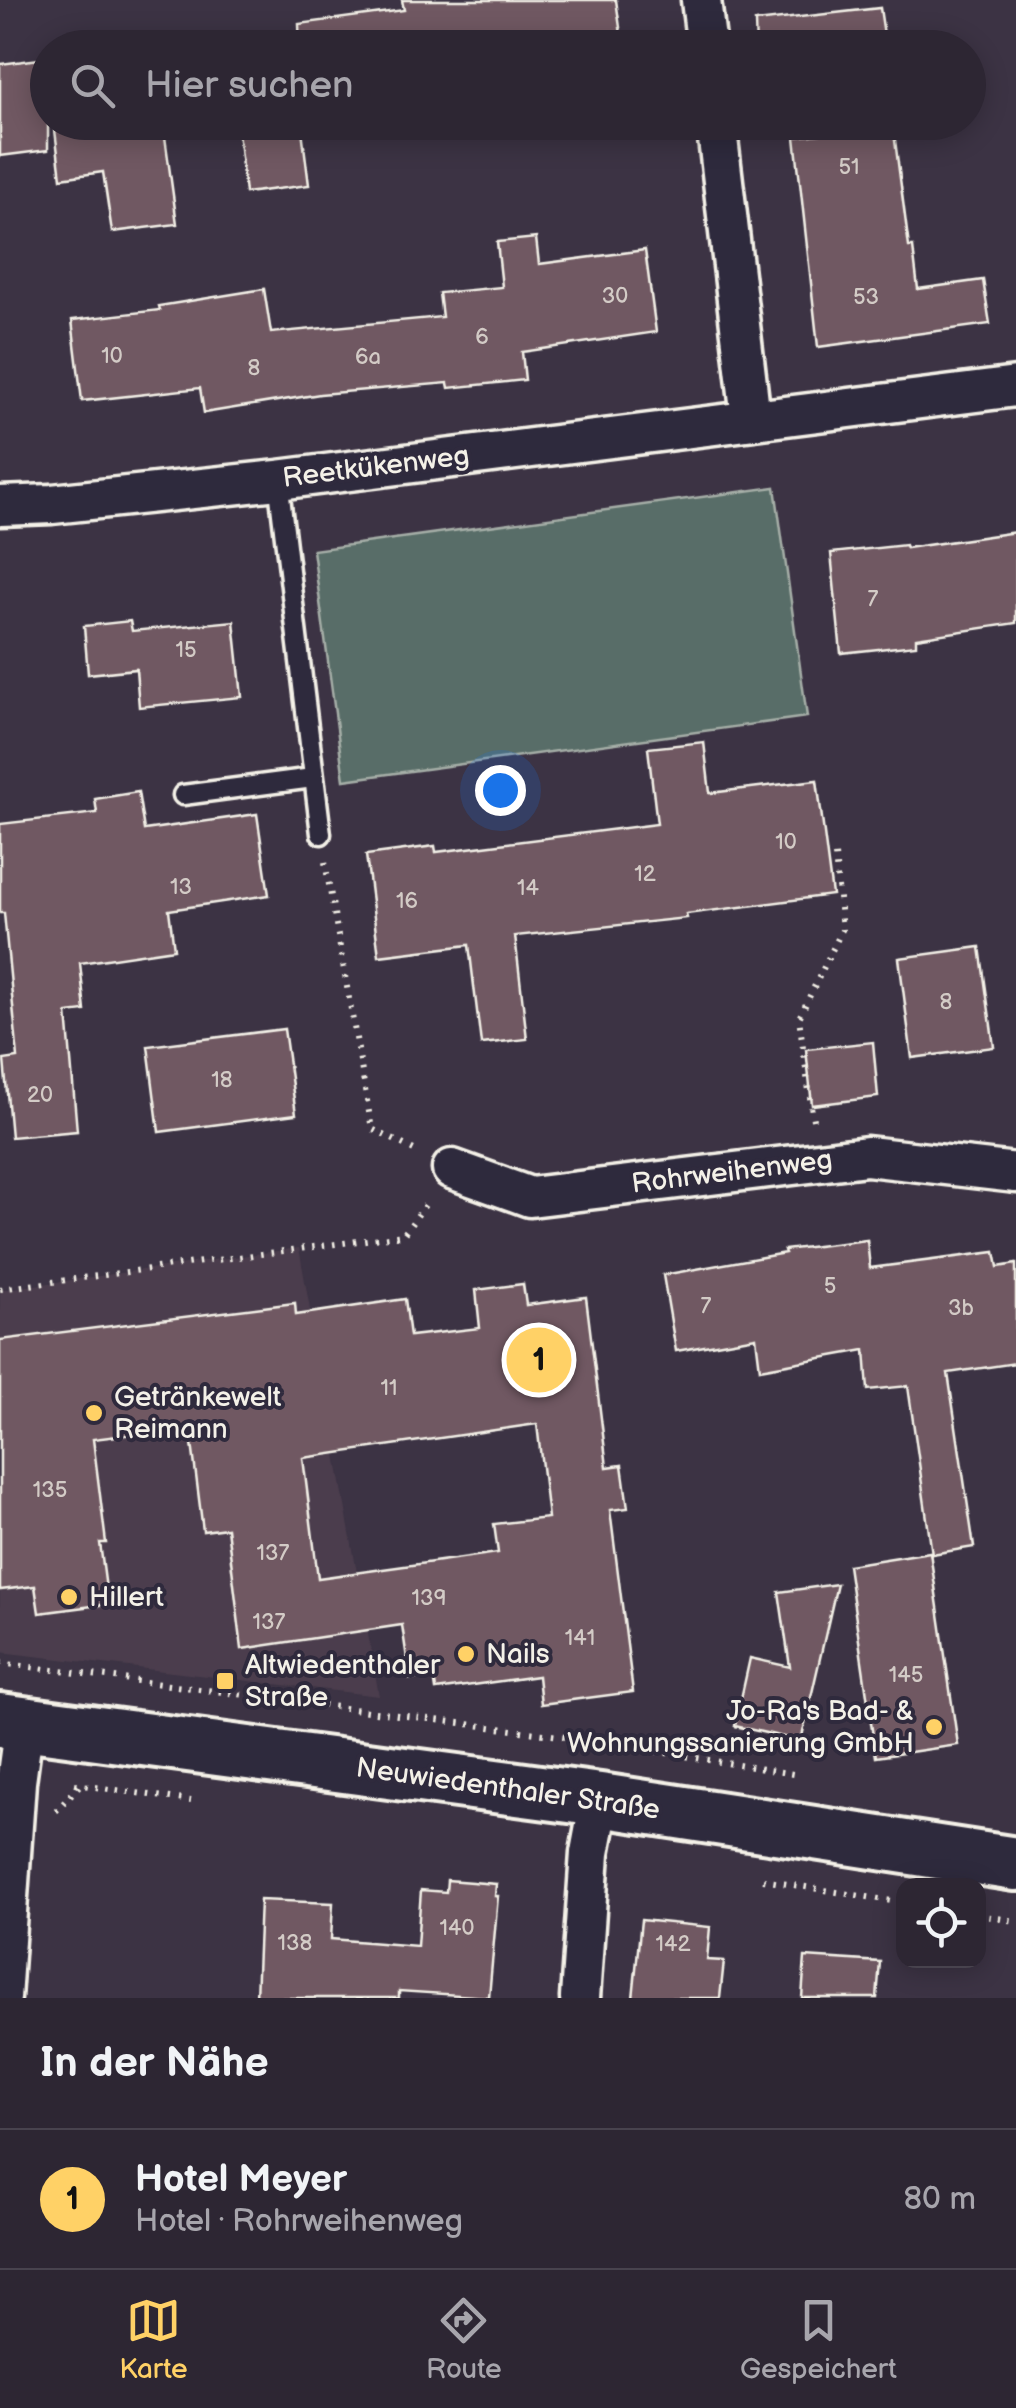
<!DOCTYPE html>
<html lang="de">
<head>
<meta charset="utf-8">
<style>
	body { margin:0; font-family:"Balsamiq Sans",sans-serif; background:#39323f; color:#f1f3f6 }
	.controls { position:absolute; right:30px; bottom:30px; display:grid; overflow:hidden; border-radius:20px; box-shadow:0 5px 25px #0003 }
	.controls button { width:90px; height:90px; display:grid; place-items:center; padding:0; border:0; border-bottom:2px solid #48434e; background:#2d2633; color:#f1f3f6; font:50px sans-serif }
	.you { position:absolute; left:500px; top:790px; width:35px; height:35px; margin:-25px; border:8px solid #fff; border-radius:50%; background:#1a73e8; box-shadow:0 0 0 15px #1a73e833 }
	.badge { display:grid; place-items:center; width:65px; height:65px; border-radius:50%; background:#ffd166; color:#111; font-size:32px; font-weight:700 }
	.pin { position:absolute; translate:-50% -50%; border:5px solid #fff; box-shadow:0 2px 10px #0006 }
	.list { margin:0; padding:0; list-style:none }
	h2 { display:flex; justify-content:space-between; align-items:center; height:130px; margin:0; padding:0 40px; font-size:42px }
	h2 small { font-size:32px; font-weight:400; color:#a7a5ac }
	.list li { display:grid; grid-template-columns:65px 1fr auto; gap:30px; align-items:center; box-sizing:border-box; height:140px; padding:0 40px; border-top:2px solid #48434e }
	.list b { display:block; font-size:38px; white-space:nowrap }
	.list p { margin:0; font-size:32px; white-space:nowrap; color:#a7a5ac }
	.list em { font-size:32px; font-style:normal; color:#a7a5ac }
	.icon { flex:none; width:55px; height:55px; fill:none; stroke:currentColor; stroke-width:2; stroke-linecap:round; stroke-linejoin:round }
	.map { position:relative; flex:none; width:1016px; height:1998px; overflow:hidden }
	.search { position:absolute; background:#2d2633; box-shadow:0 5px 25px #0003; left:30px; right:30px; top:30px; height:110px; display:flex; align-items:center; gap:25px; box-sizing:border-box; padding:0 35px; border-radius:55px; color:#a7a5ac; font-size:38px }
	.sheet { height:270px; background:#2d2633 }
	nav { display:flex; justify-content:space-around; align-items:center; box-sizing:border-box; height:140px; border-top:2px solid #48434e; background:#2d2633; font-size:28px; color:#a7a5ac }
	nav a { display:grid; justify-items:center; gap:5px }
	nav .on { color:#ffd166 }
	.map>svg:first-child { display:block }
	.built { fill:#4c3e4d }
	.green { fill:#596d67; stroke:#a6afa8; stroke-width:2.5 }
	.building { fill:#705962; stroke:#f4f1e8; stroke-width:2.5; fill-rule:evenodd }
	.lines { fill:none; stroke-linecap:round; stroke-linejoin:round }
	.lane-casing { stroke:#f4f1e8; stroke-width:25 }
	.street-casing { stroke:#f4f1e8; stroke-width:45 }
	.secondary-casing { stroke:#f4f1e8; stroke-width:60 }
	.path { stroke:#f4f1e8; stroke-width:6; stroke-dasharray:2.5 8; stroke-linecap:butt }
	.lane { stroke:#2f2a3d; stroke-width:18 }
	.street { stroke:#2f2a3d; stroke-width:38 }
	.secondary { stroke:#2f2a3d; stroke-width:52 }
	.poi-dot { fill:#ffd166; stroke:#2f2a3d; stroke-width:4 }
	.labels { text-anchor:middle; dominant-baseline:central; stroke-width:8; stroke-linejoin:round; paint-order:stroke }
	.number-label { font-size:22px; fill:#d3cbc6 }
	.street-label { font-size:28px; fill:#f4f1e8; stroke:#2f2a3d }
	.poi-label { font-size:28px; fill:#f4f1e8; stroke:#2f2a3d; text-anchor:start }
</style>
</head>
<body>
<div class="map">
<svg width="1016" height="1998" viewBox="0 0 1016 1998">
	<rect width="100%" height="100%" fill="#3c3344"/>
	<filter id="ink" filterUnits="userSpaceOnUse"><feTurbulence type="fractalNoise" baseFrequency=".01" numOctaves="2"/><feDisplacementMap in="SourceGraphic" scale="20" xChannelSelector="R" yChannelSelector="G"/><feConvolveMatrix kernelMatrix="1 2 1 2 8 2 1 2 1" color-interpolation-filters="sRGB"/></filter>
	<g filter="url(#ink)">
		<path class="built" d="M 299,1248 L 379,1696 L 0,1652 L 0,1290 Z"/>
		<path class="green" d="M 775,487 L 807,717 L 344,780 L 313,550 Z"/>
		<g class="building">
			<path d="M 402,0 L 616,0 L 623,48 L 300,48 L 299,24 L 404,10 Z"/>
			<path d="M 880,8 L 886,48 L 756,48 L 755,22 Z"/>
			<path d="M 48,58 L 48,150 L 0,156 L 0,64 Z"/>
			<path d="M 54,122 L 163,122 L 177,224 L 112,232 L 103,172 L 61,178 Z"/>
			<path d="M 237,122 L 301,122 L 309,185 L 245,193 Z"/>
			<path d="M 893,125 L 909,247 L 913,247 L 918,289 L 983,280 L 990,324 L 818,347 L 795,137 Z"/>
			<path d="M 536,238 L 539,264 L 645,250 L 656,332 L 522,352 L 525,380 L 449,388 L 448,383 L 320,394 L 204,413 L 200,388 L 82,401 L 72,320 L 160,310 L 159,306 L 264,289 L 271,333 L 442,317 L 439,293 L 502,287 L 497,242 Z"/>
			<path d="M 1016,532 L 1016,623 L 916,638 L 916,645 L 841,653 L 831,553 L 905,545 L 906,548 Z"/>
			<path d="M 130,621 L 132,631 L 234,621 L 242,697 L 139,707 L 136,669 L 88,674 L 84,626 Z"/>
			<path d="M 704,742 L 710,793 L 817,780 L 832,895 L 686,914 L 687,918 L 515,936 L 527,1039 L 481,1044 L 469,945 L 379,956 L 366,855 L 435,846 L 436,852 L 657,824 L 648,748 Z"/>
			<path d="M 138,792 L 144,830 L 257,814 L 269,895 L 169,910 L 174,949 L 80,963 L 85,1011 L 67,1013 L 77,1131 L 11,1137 L 4,1060 L 18,1058 L 4,913 L 0,913 L 0,824 L 97,813 L 95,799 Z"/>
			<path d="M 980,947 L 994,1047 L 912,1058 L 899,958 Z"/>
			<path d="M 284,1029 L 296,1114 L 159,1132 L 148,1046 Z"/>
			<path d="M 873,1042 L 878,1097 L 812,1105 L 806,1049 Z"/>
			<path d="M 867,1240 L 870,1268 L 995,1252 L 998,1267 L 1016,1264 L 1016,1363 L 948,1373 L 974,1547 L 932,1554 L 908,1386 L 868,1390 L 865,1350 L 760,1369 L 756,1337 L 676,1351 L 663,1275 L 785,1253 L 784,1250 Z"/>
			<path d="M 523,1284 L 526,1305 L 586,1297 L 607,1467 L 622,1465 L 628,1508 L 610,1510 L 633,1692 L 541,1704 L 538,1676 L 436,1690 L 434,1676 L 410,1679 L 402,1625 L 242,1649 L 227,1528 L 203,1531 L 190,1427 L 93,1439 L 106,1543 L 100,1543 L 108,1604 L 39,1613 L 35,1586 L 0,1590 L 0,1340 L 295,1303 L 296,1315 L 405,1299 L 410,1336 L 480,1328 L 476,1290 ZM 537,1424 L 548,1518 L 494,1524 L 498,1553 L 318,1578 L 303,1458 Z"/>
			<path d="M 930,1552 L 958,1745 L 876,1757 L 848,1565 Z"/>
			<path d="M 837,1584 L 801,1741 L 735,1726 L 750,1658 L 790,1667 L 779,1592 Z"/>
			<path d="M 447,1880 L 496,1884 L 495,1896 L 498,1896 L 489,1997 L 399,1991 L 399,1998 L 256,1998 L 260,1900 L 333,1903 L 331,1939 L 417,1946 L 421,1890 L 446,1892 Z"/>
			<path d="M 641,1920 L 710,1927 L 707,1960 L 724,1961 L 720,1998 L 633,1998 Z"/>
			<path d="M 805,1957 L 880,1962 L 877,1998 L 802,1998 Z"/>
		</g>
		<g class="lines">
			<g class="lane-casing">
				<g id="lane">
					<path d="M 278,480 L 321,834"/>
					<path d="M 183,795 L 313,778"/>
				</g>
			</g>
			<g class="street-casing">
				<g id="street">
					<path d="M 701,0 L 707,48"/>
					<path d="M 716,122 L 751,418"/>
					<path d="M 0,506 L 52,504 L 278,480 L 1016,387"/>
					<path d="M 452,1169 L 530,1197 L 867,1156 L 1016,1173"/>
					<path d="M 1,1998 L 16,1782 L 24,1723"/>
					<path d="M 580,1998 L 590,1853 L 600,1800"/>
				</g>
			</g>
			<g class="secondary-casing">
				<path id="secondary" d="M 0,1720 L 600,1800 L 1016,1864"/>
			</g>
			<g class="path">
				<path d="M 325,862 L 372,1129 L 418,1152"/>
				<path d="M 813,1120 L 799,1018 L 842,930 L 835,855"/>
				<path d="M 0,1289 L 403,1235 L 428,1201"/>
				<path d="M 0,1663 L 582,1739 L 793,1774"/>
				<path d="M 75,1784 L 191,1801"/>
				<path d="M 56,1811 L 79,1786"/>
				<path d="M 763,1880 L 904,1903"/>
				<path d="M 978,1915 L 1016,1921"/>
			</g>
			<use href="#lane" class="lane"/>
			<use href="#street" class="street"/>
			<use href="#secondary" class="secondary"/>
		</g>
	</g>
	<g class="poi-dot">
		<circle cx="94" cy="1413" r="10"/>
		<circle cx="69" cy="1597" r="10"/>
		<circle cx="466" cy="1654" r="10"/>
		<rect x="215" y="1671" width="20" height="20" rx="5"/>
		<circle cx="934" cy="1727" r="10"/>
	</g>
	<g class="labels">
		<g class="number-label">
			<text x="849" y="167">51</text>
			<text x="615" y="296">30</text>
			<text x="866" y="297">53</text>
			<text x="482" y="337">6</text>
			<text x="112" y="356">10</text>
			<text x="368" y="357">6a</text>
			<text x="254" y="368">8</text>
			<text x="873" y="599">7</text>
			<text x="186" y="650">15</text>
			<text x="786" y="842">10</text>
			<text x="645" y="874">12</text>
			<text x="181" y="887">13</text>
			<text x="528" y="888">14</text>
			<text x="407" y="901">16</text>
			<text x="946" y="1002">8</text>
			<text x="222" y="1080">18</text>
			<text x="40" y="1095">20</text>
			<text x="830" y="1286">5</text>
			<text x="706" y="1306">7</text>
			<text x="961" y="1308">3b</text>
			<text x="389" y="1388">11</text>
			<text x="50" y="1490">135</text>
			<text x="273" y="1553">137</text>
			<text x="429" y="1598">139</text>
			<text x="269" y="1622">137</text>
			<text x="580" y="1638">141</text>
			<text x="906" y="1675">145</text>
			<text x="457" y="1928">140</text>
			<text x="295" y="1943">138</text>
			<text x="673" y="1944">142</text>
		</g>
		<g class="street-label">
			<text transform="translate(376 467) rotate(-7)">Reetkükenweg</text>
			<text transform="translate(732 1172) rotate(-7)">Rohrweihenweg</text>
			<text transform="translate(508 1789) rotate(8)">Neuwiedenthaler Straße</text>
		</g>
		<g class="poi-label">
			<text x="114" y="1397">Getränkewelt<tspan x="114" dy="32">Reimann</tspan></text>
			<text x="89" y="1597">Hillert</text>
			<text x="486" y="1654">Nails</text>
			<text x="245" y="1665">Altwiedenthaler<tspan x="245" dy="32">Straße</tspan></text>
			<text x="914" y="1711" text-anchor="end">Jo-Ra's Bad- &amp;<tspan x="914" dy="32">Wohnungssanierung GmbH</tspan></text>
		</g>
	</g>
</svg>
<div class="controls">
<button><svg class="icon" aria-label="locate" viewBox="0 0 24 24"><circle cx="12" cy="12" r="6"/><path d="M12 2v4M12 18v4M2 12h4M18 12h4"/></svg></button>
</div>
<div class="you"></div>
<div class="pin badge" style="left:539px;top:1360px">1</div>
<div class="search"><svg class="icon" aria-label="search" viewBox="0 0 24 24"><circle cx="10" cy="10" r="6"/><path d="M15 15l6 6"/></svg>Hier suchen</div>
</div>
<section class="sheet">
<h2>In der Nähe<small></small></h2>
<ul class="list">
<li><span class="badge">1</span><div><b>Hotel Meyer</b><p>Hotel · Rohrweihenweg</p></div><em>80 m</em></li>
</ul>
</section>
<nav>
<a class="on"><svg class="icon" aria-label="map" viewBox="0 0 24 24"><path d="M3 6l6-2 6 2 6-2v14l-6 2-6-2-6 2zM9 4v14M15 6v14"/></svg>Karte</a>
<a><svg class="icon" aria-label="directions" viewBox="0 0 24 24"><path d="M12 3l9 9-9 9-9-9zM9 14v-3h6M13 9l2 2-2 2"/></svg>Route</a>
<a><svg class="icon" aria-label="saved" viewBox="0 0 24 24"><path d="M7 4h10v16l-5-4-5 4z"/></svg>Gespeichert</a>
</nav>
</body>
</html>
